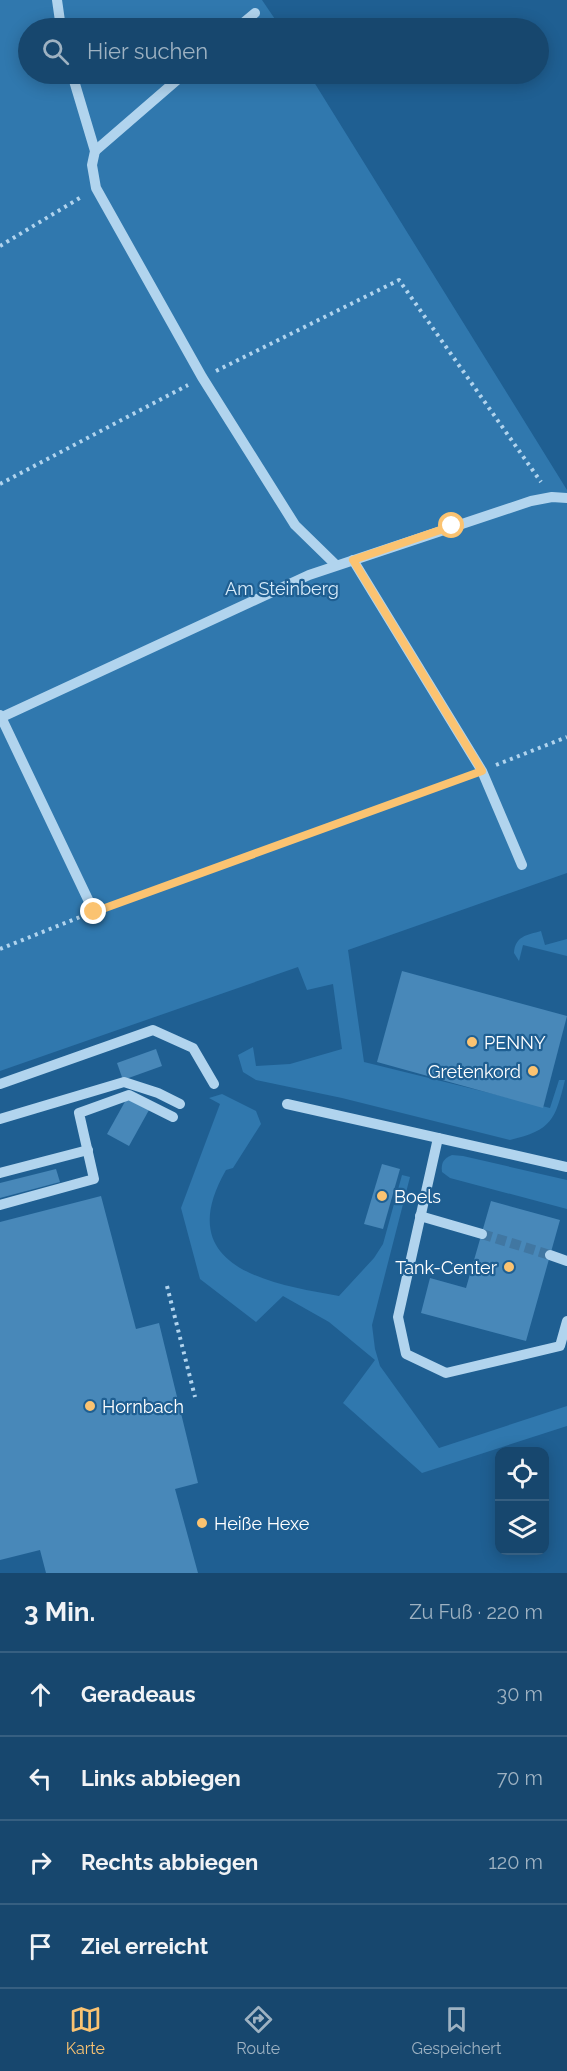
<!DOCTYPE html>
<html lang="de">
<head>
<meta charset="utf-8">
<style>
	body { margin:0; font-family:Raleway,sans-serif; background:#245176; color:#f1f3f6 }
	.controls { position:absolute; right:18px; bottom:18px; display:grid; overflow:hidden; border-radius:12px; box-shadow:0 3px 15px #0003 }
	.controls button { width:54px; height:54px; display:grid; place-items:center; padding:0; border:0; border-bottom:2px solid #365f81; background:#17476e; color:#f1f3f6; font:30px sans-serif }
	.stop { position:absolute; width:18px; height:18px; margin:-14px; border:4px solid #fbc371; border-radius:50%; background:#fff }
	.stop.end { background:#fbc371; border-color:#fff; box-shadow:0 2px 6px #0008 }
	.list { margin:0; padding:0; list-style:none }
	h2 { display:flex; justify-content:space-between; align-items:center; height:78px; margin:0; padding:0 24px; font-size:26px }
	h2 small { font-size:20px; font-weight:400; color:#9eb2c2 }
	.list li { display:grid; grid-template-columns:39px 1fr auto; gap:18px; align-items:center; box-sizing:border-box; height:84px; padding:0 24px; border-top:2px solid #365f81 }
	.list b { display:block; font-size:22px; white-space:nowrap }
	.list em { font-size:20px; font-style:normal; color:#9eb2c2 }
	.icon { flex:none; width:33px; height:33px; fill:none; stroke:currentColor; stroke-width:2; stroke-linecap:round; stroke-linejoin:round }
	.map { position:relative; flex:none; width:567px; height:1573px; overflow:hidden }
	.search { position:absolute; background:#17476e; box-shadow:0 3px 15px #0003; left:18px; right:18px; top:18px; height:66px; display:flex; align-items:center; gap:15px; box-sizing:border-box; padding:0 21px; border-radius:33px; color:#9eb2c2; font-size:22px }
	.sheet { height:414px; background:#17476e }
	nav { display:flex; justify-content:space-around; align-items:center; box-sizing:border-box; height:84px; border-top:2px solid #365f81; background:#17476e; font-size:16px; color:#9eb2c2 }
	nav a { display:grid; justify-items:center; gap:3px }
	nav .on { color:#fbc371 }
	.map>svg:first-child { display:block }
	.green { fill:#3078ae }
	.building { fill:#4888b9 }
	.lines { fill:none; stroke-linecap:round; stroke-linejoin:round }
	.minor-tunnel { stroke:#4177a2; stroke-width:10; stroke-dasharray:10 5; stroke-linecap:butt }
	.path { stroke:#b1d4ee; stroke-width:4; stroke-dasharray:3 4.5; stroke-linecap:butt }
	.minor { stroke:#b1d4ee; stroke-width:10 }
	.route { stroke:#fbc371; stroke-width:8 }
	.poi-dot { fill:#fbc371; stroke:#1f5f92; stroke-width:2 }
	.labels { text-anchor:middle; dominant-baseline:central; stroke-width:4.5; stroke-linejoin:round; paint-order:stroke }
	.park-label { font-size:18px; fill:#d7ebfa; stroke:#1f5f92 }
	.poi-label { font-size:18px; fill:#fff; stroke:#1f5f92; text-anchor:start }
</style>
</head>
<body>
<div class="map">
<svg width="567" height="1573" viewBox="0 0 567 1573">
	<rect width="100%" height="100%" fill="#1f5f92"/>
	<g class="green">
		<path d="M 0,0 L 262,0 L 281,28 L 28,28 L 28,74 L 309,74 L 567,490 L 567,873 L 348,950 L 364,1062 L 550,1108 L 559,1080 L 565,1080 C 555,1120 552,1130 510,1140 L 342,1098 L 256,1080 L 243,1072 L 238,1055 L 253,1047 L 256,1066 L 290,1064 L 342,1049 L 333,984 L 307,990 L 298,967 L 0,1071 Z"/>
		<path d="M 541,931 L 545,945 L 567,939 L 567,956 L 523,945 L 519,961 L 514,953 C 515,936 527,935 541,931 Z"/>
		<path d="M 222,1094 L 256,1111 L 261,1124 L 233,1168 L 226,1170 C 171,1266 267,1284 339,1296 L 374,1258 L 383,1244 L 402,1175 L 410,1177 L 372,1325 L 375,1349 L 380,1366 L 439,1448 L 567,1406 L 567,1426 L 422,1473 L 343,1403 L 375,1360 L 329,1322 L 283,1296 L 256,1322 L 200,1279 L 181,1208 L 220,1104 L 209,1098 Z"/>
		<path d="M 452,1155 L 463,1156 L 567,1180 L 567,1209 L 450,1178 L 442,1172 C 441,1163 443,1159 452,1155 Z"/>
	</g>
	<g class="building">
		<path d="M 402,971 L 567,1016 L 543,1108 L 377,1062 Z"/>
		<path d="M 156,1049 L 162,1066 L 123,1080 L 117,1063 Z"/>
		<path d="M 127,1098 L 149,1110 L 129,1146 L 107,1134 Z"/>
		<path d="M 382,1164 L 400,1169 L 383,1229 L 364,1224 Z"/>
		<path d="M 56,1169 L 60,1182 L 0,1198 L 0,1183 Z"/>
		<path d="M 101,1196 L 136,1329 L 159,1323 L 198,1483 L 175,1489 L 198,1573 L 46,1573 L 40,1550 L 0,1560 L 0,1222 Z"/>
		<path d="M 491,1201 L 560,1220 L 526,1341 L 421,1313 L 430,1278 L 466,1288 Z"/>
	</g>
	<g class="lines">
		<path class="minor-tunnel" d="M 482,1234 L 550,1255"/>
		<g class="path">
			<path d="M 0,246 L 83,196"/>
			<path d="M 216,371 L 399,280 L 541,482"/>
			<path d="M 0,484 L 188,385"/>
			<path d="M 496,765 L 567,737"/>
			<path d="M 110,906 L 467,777"/>
			<path d="M 0,949 L 80,917"/>
			<path d="M 167,1286 L 195,1397"/>
		</g>
		<g class="minor">
			<path d="M 57,0 L 61,28"/>
			<path d="M 237,28 L 255,13"/>
			<path d="M 72,74 L 95,151 L 92,165 L 96,188 L 202,377 L 295,525 L 336,565"/>
			<path d="M 95,151 L 184,74"/>
			<path d="M 353,560 L 482,771 L 522,865"/>
			<path d="M 0,715 L 94,912"/>
			<path d="M 0,718 L 309,575 L 531,501 L 552,497 L 567,498"/>
			<path d="M 0,1084 L 153,1030 L 193,1048 L 214,1084"/>
			<path d="M 287,1104 L 567,1167"/>
			<path d="M 0,1119 L 124,1082 L 158,1093 L 180,1104"/>
			<path d="M 438,1138 L 398,1317 L 406,1354 L 446,1373 L 560,1346 L 567,1321"/>
			<path d="M 0,1173 L 88,1150"/>
			<path d="M 0,1205 L 94,1179 L 79,1113 L 129,1095 L 173,1117"/>
			<path d="M 420,1216 L 482,1234"/>
			<path d="M 550,1255 L 567,1261"/>
		</g>
	</g>
	<g class="lines">
		<path class="route" d="M 94,912 L 482,771 L 353,560 L 452,526"/>
	</g>
	<g class="poi-dot">
		<circle cx="472" cy="1042" r="6"/>
		<circle cx="533" cy="1071" r="6"/>
		<circle cx="382" cy="1196" r="6"/>
		<circle cx="509" cy="1267" r="6"/>
		<circle cx="90" cy="1406" r="6"/>
		<circle cx="202" cy="1523" r="6"/>
	</g>
	<g class="labels">
		<g class="park-label">
			<text x="282" y="588">Am Steinberg</text>
		</g>
		<g class="poi-label">
			<text x="484" y="1042">PENNY</text>
			<text x="521" y="1071" text-anchor="end">Gretenkord</text>
			<text x="394" y="1196">Boels</text>
			<text x="497" y="1267" text-anchor="end">Tank-Center</text>
			<text x="102" y="1406">Hornbach</text>
			<text x="214" y="1523">Heiße Hexe</text>
		</g>
	</g>
</svg>
<div class="controls">
<button><svg class="icon" aria-label="locate" viewBox="0 0 24 24"><circle cx="12" cy="12" r="6"/><path d="M12 2v4M12 18v4M2 12h4M18 12h4"/></svg></button>
<button><svg class="icon" aria-label="layers" viewBox="0 0 24 24"><path d="M12 4l9 5-9 5-9-5zM3 14l9 5 9-5"/></svg></button>
</div>
<div class="stop" style="left:452px;top:526px"></div>
<div class="stop end" style="left:94px;top:912px"></div>
<div class="search"><svg class="icon" aria-label="search" viewBox="0 0 24 24"><circle cx="10" cy="10" r="6"/><path d="M15 15l6 6"/></svg>Hier suchen</div>
</div>
<section class="sheet">
<h2>3 Min.<small>Zu Fuß · 220 m</small></h2>
<ul class="list">
<li><svg class="icon" aria-label="ahead" viewBox="0 0 24 24"><path d="M12 20V5M6 11l6-6 6 6"/></svg><div><b>Geradeaus</b></div><em>30 m</em></li>
<li><svg class="icon" aria-label="left" viewBox="0 0 24 24"><path d="M17 20v-9H6M10 6l-5 5 5 5"/></svg><div><b>Links abbiegen</b></div><em>70 m</em></li>
<li><svg class="icon" aria-label="right" viewBox="0 0 24 24"><path d="M7 20v-9h11M14 6l5 5-5 5"/></svg><div><b>Rechts abbiegen</b></div><em>120 m</em></li>
<li><svg class="icon" aria-label="arrive" viewBox="0 0 24 24"><path d="M6 21V4h12l-3 4 3 4H6"/></svg><div><b>Ziel erreicht</b></div></li>
</ul>
</section>
<nav>
<a class="on"><svg class="icon" aria-label="map" viewBox="0 0 24 24"><path d="M3 6l6-2 6 2 6-2v14l-6 2-6-2-6 2zM9 4v14M15 6v14"/></svg>Karte</a>
<a><svg class="icon" aria-label="directions" viewBox="0 0 24 24"><path d="M12 3l9 9-9 9-9-9zM9 14v-3h6M13 9l2 2-2 2"/></svg>Route</a>
<a><svg class="icon" aria-label="saved" viewBox="0 0 24 24"><path d="M7 4h10v16l-5-4-5 4z"/></svg>Gespeichert</a>
</nav>
</body>
</html>
